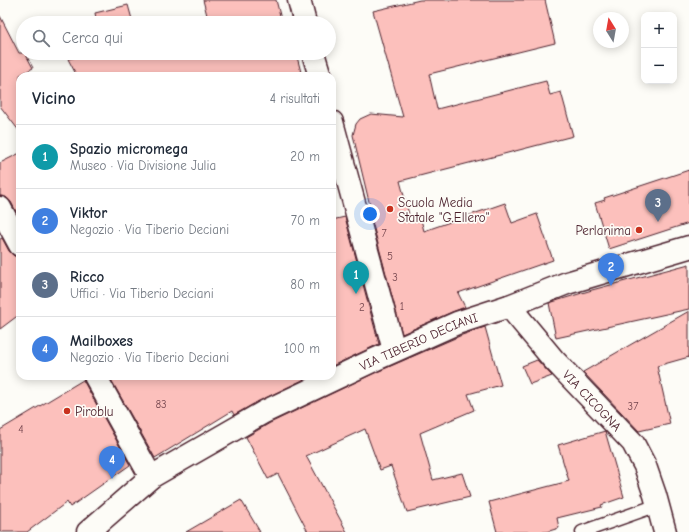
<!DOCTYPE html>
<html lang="it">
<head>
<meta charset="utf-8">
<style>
	body { margin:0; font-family:"Comic Neue",sans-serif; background:#f2f2f3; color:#1f2937 }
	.controls { position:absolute; right:12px; top:12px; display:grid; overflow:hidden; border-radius:8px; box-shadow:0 2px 10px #0003 }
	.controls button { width:36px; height:36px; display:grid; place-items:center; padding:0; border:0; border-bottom:1px solid #e0e1e3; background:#fff; color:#1f2937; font:20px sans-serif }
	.compass { position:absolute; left:593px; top:12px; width:36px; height:36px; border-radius:50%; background:#fff; box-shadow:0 2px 10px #0003; rotate:349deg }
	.you { position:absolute; left:370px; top:214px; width:14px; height:14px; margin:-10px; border:3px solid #fff; border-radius:50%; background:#1a73e8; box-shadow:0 0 0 6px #1a73e833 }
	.badge { display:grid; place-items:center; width:26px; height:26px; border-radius:50%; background:#111827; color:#fff; font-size:13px; font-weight:700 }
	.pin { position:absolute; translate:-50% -33px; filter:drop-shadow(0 1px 2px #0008) }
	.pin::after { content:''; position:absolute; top:21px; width:14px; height:12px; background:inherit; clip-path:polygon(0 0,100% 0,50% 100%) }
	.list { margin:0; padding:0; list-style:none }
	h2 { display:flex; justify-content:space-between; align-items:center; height:52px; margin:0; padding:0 16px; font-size:17px }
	h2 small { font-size:13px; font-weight:400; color:#747a83 }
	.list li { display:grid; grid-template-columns:26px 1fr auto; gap:12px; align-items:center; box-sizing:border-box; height:64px; padding:0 16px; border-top:1px solid #e0e1e3 }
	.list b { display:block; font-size:15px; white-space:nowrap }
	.list p { margin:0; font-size:13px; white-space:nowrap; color:#747a83 }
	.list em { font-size:13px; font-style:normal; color:#747a83 }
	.icon { flex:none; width:22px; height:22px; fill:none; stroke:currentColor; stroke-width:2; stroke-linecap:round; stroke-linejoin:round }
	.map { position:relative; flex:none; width:689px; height:532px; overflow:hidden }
	.search { position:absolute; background:#fff; box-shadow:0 2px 10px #0003; left:16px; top:16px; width:320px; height:44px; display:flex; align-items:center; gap:10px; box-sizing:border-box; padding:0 14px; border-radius:22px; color:#747a83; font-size:15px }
	.panel { position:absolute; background:#fff; box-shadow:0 2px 10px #0003; left:16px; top:72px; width:320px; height:308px; border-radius:12px }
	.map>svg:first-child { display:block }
	.building { fill:#fcc0bc; stroke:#4a1f2b }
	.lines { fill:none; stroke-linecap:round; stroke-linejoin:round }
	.lane-casing { stroke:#4a1f2b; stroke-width:15 }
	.street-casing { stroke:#4a1f2b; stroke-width:25 }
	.lane { stroke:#fdfcf7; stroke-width:12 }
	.street { stroke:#fdfcf7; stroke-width:22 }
	.poi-dot { fill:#c8321e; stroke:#fdfcf7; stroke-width:1.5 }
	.labels { text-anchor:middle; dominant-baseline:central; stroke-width:3.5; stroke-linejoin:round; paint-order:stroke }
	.number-label { font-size:11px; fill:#76474f }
	.poi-label { font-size:13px; fill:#4a1f2b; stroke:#fdfcf7; text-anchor:start }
	.street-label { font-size:13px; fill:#4a1f2b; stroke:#fdfcf7 }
</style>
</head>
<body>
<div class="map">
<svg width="689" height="532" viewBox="0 0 689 532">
	<rect width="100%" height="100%" fill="#fdfcf7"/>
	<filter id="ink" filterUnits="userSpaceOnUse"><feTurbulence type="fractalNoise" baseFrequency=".025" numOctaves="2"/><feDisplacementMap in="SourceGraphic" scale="8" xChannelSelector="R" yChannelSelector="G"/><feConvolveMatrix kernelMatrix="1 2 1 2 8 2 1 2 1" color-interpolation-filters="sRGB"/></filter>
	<g filter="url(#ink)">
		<g class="building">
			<path d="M 203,0 L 276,0 L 282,23 L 209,23 Z"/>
			<path d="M 420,0 L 545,0 L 555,43 L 429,74 L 437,109 L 546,81 L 550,95 L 561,92 L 573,136 L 400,181 L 410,218 L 420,216 L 424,231 L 505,203 L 512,223 L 537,214 L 553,260 L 458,293 L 465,307 L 452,312 L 402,334 L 369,210 L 371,210 L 353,135 L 356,124 L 360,119 L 371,114 L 403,117 L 373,11 Z"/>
			<path d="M 128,5 L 133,23 L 97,23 L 95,13 Z"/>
			<path d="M 0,16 L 19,53 L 25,53 L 33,68 L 20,75 L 20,132 L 0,106 Z"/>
			<path d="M 93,53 L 140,53 L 141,56 L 153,53 L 296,53 L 302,76 L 77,76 L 68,59 Z"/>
			<path d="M 20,153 L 20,219 L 11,202 L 6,197 L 0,196 L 0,163 Z"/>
			<path d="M 689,170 L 689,223 L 609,249 L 595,203 L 605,200 L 604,198 Z"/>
			<path d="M 345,217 L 379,344 L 332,366 L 332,220 Z"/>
			<path d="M 2,238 L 9,251 L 14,256 L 20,257 L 20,314 L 0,329 L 0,239 Z"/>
			<path d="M 689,264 L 689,309 L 556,338 L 549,303 L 592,290 Z"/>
			<path d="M 689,311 L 689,357 L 657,366 L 670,424 L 639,431 L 583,372 Z"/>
			<path d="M 485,327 L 501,385 L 468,394 L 474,410 L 420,433 L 433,480 L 462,473 L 470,497 L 407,512 L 391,466 L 380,470 L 365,429 L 306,456 L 347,532 L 308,532 L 278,474 L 268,479 L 246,437 L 270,423 L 379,371 L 462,335 Z"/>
			<path d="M 537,360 L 552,376 L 530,384 L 522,366 Z"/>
			<path d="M 109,376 L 311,376 L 259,401 L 234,415 L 232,411 L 155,458 Z"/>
			<path d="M 83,380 L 130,465 L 70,507 L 67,502 L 27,532 L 0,532 L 0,430 Z"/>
			<path d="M 605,431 L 624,497 L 601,505 L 602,507 L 557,518 L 559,528 L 546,532 L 497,532 L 489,502 L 569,481 L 558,445 Z"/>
			<path d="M 241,500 L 260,532 L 186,532 Z"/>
		</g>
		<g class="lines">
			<g class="lane-casing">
				<path id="lane" d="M 582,532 L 658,505"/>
			</g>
			<g class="street-casing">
				<g id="street">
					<path d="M 299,0 L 305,23"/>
					<path d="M 313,53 L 320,76"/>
					<path d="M 332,122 L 394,350"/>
					<path d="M 0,208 L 20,245"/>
					<path id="s1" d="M 509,306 L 553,359 L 633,443 L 645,466 L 655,495 L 665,532"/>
					<path d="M 95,376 L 151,477"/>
					<path id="s2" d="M 88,532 L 151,477 L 264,412 L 374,360 L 457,323 L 509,306 L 567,283 L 689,247"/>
				</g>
			</g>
			<use href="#lane" class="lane"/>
			<use href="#street" class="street"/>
		</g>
	</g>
	<g class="poi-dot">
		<circle cx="390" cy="209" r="4"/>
		<circle cx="639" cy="230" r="4"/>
		<circle cx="67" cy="411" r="4"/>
	</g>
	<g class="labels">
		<g class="number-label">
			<text x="384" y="233">7</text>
			<text x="390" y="256">5</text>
			<text x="395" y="277">3</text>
			<text x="402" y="306">1</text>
			<text x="362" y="307">2</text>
			<text x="161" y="404">83</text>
			<text x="633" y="406">37</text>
			<text x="21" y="429">4</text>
		</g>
		<g class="poi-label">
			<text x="398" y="202">Scuola Media<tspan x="398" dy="15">Statale "G.Ellero"</tspan></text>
			<text x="631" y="230" text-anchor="end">Perlanima</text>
			<text x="75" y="411">Piroblu</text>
		</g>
		<g class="street-label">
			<text stroke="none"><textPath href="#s2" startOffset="384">VIA TIBERIO DECIANI</textPath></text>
			<text stroke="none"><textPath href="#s1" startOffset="126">VIA CICOGNA</textPath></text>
		</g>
	</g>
</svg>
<div class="controls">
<button>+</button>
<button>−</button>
</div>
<svg class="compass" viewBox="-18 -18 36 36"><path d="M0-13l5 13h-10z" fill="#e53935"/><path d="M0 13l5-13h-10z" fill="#747a83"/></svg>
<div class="you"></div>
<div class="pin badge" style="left:356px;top:294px;background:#0f9aa8">1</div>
<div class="pin badge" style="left:611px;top:286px;background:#3f7fe0">2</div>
<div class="pin badge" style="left:658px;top:222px;background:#5c6f8a">3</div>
<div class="pin badge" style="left:112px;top:479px;background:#3f7fe0">4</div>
<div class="search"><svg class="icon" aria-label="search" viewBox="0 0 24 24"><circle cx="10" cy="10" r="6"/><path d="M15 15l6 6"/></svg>Cerca qui</div>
<section class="panel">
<h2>Vicino<small>4 risultati</small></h2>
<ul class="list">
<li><span class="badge" style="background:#0f9aa8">1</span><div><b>Spazio micromega</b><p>Museo · Via Divisione Julia</p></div><em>20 m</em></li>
<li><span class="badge" style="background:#3f7fe0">2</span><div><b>Viktor</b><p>Negozio · Via Tiberio Deciani</p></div><em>70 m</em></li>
<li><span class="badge" style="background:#5c6f8a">3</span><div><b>Ricco</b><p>Uffici · Via Tiberio Deciani</p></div><em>80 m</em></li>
<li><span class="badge" style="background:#3f7fe0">4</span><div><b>Mailboxes</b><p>Negozio · Via Tiberio Deciani</p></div><em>100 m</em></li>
</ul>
</section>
</div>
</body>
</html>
